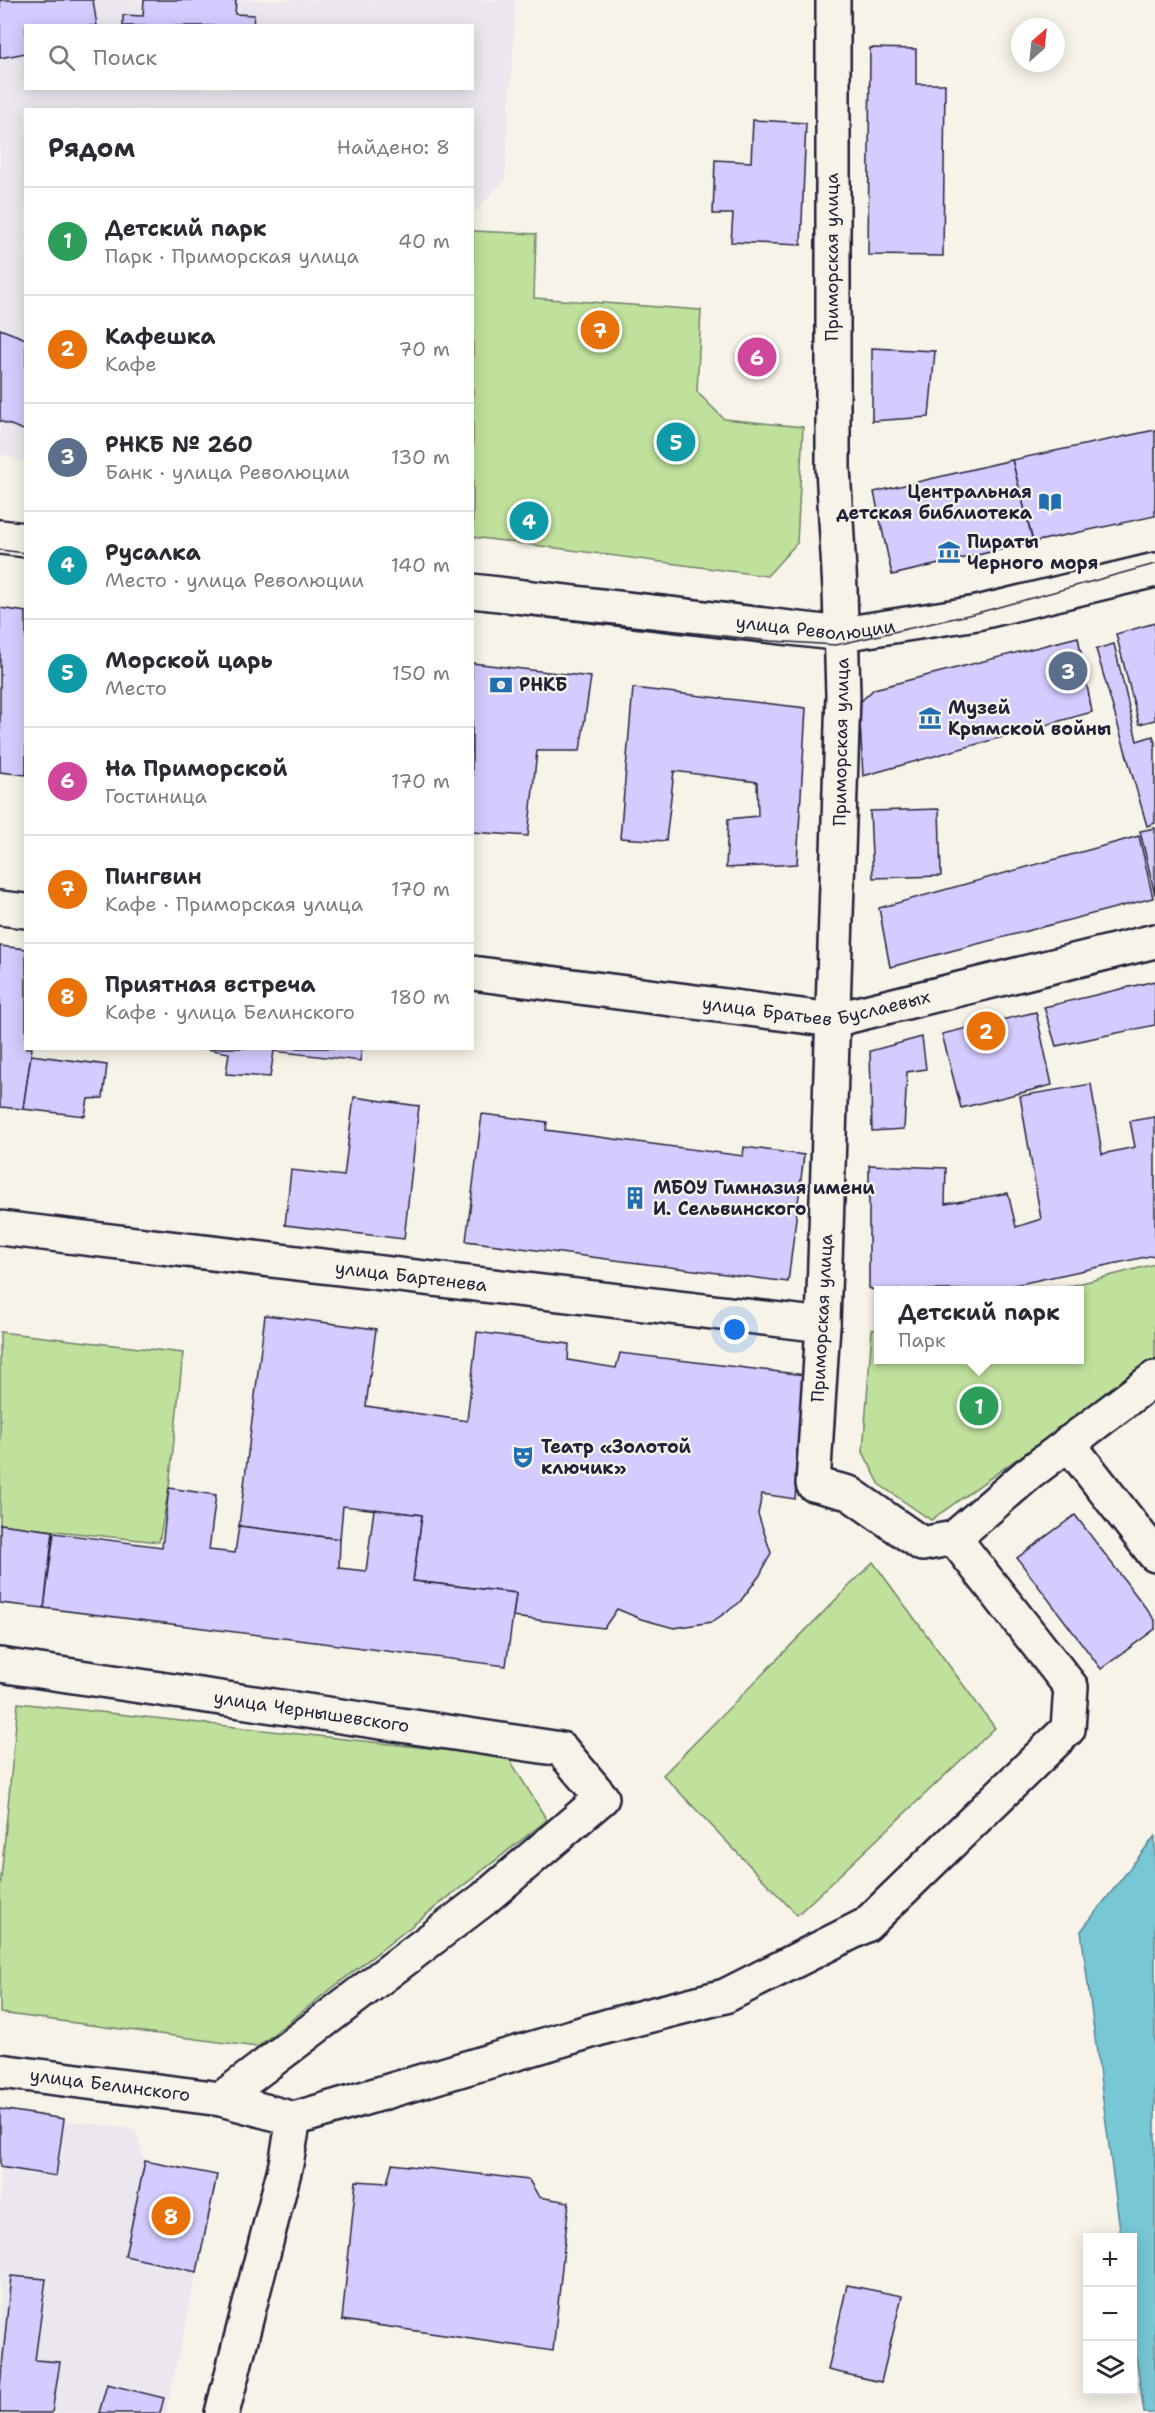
<!DOCTYPE html>
<html lang="ru">
<head>
<meta charset="utf-8">
<style>
	body { margin:0; font-family:"Shantell Sans",sans-serif; background:#f2f2f3; color:#2b2b33 }
	.controls { position:absolute; right:18px; bottom:18px; display:grid; overflow:hidden; border-radius:0px; box-shadow:0 3px 15px #0003 }
	.controls button { width:54px; height:54px; display:grid; place-items:center; padding:0; border:0; border-bottom:2px solid #e1e1e2; background:#fff; color:#2b2b33; font:30px sans-serif }
	.compass { position:absolute; left:1011px; top:18px; width:54px; height:54px; border-radius:50%; background:#fff; box-shadow:0 3px 15px #0003; rotate:27deg }
	.you { position:absolute; left:735px; top:1330px; width:21px; height:21px; margin:-15px; border:4px solid #fff; border-radius:50%; background:#1a73e8; box-shadow:0 0 0 9px #1a73e833 }
	.badge { display:grid; place-items:center; width:39px; height:39px; border-radius:50%; background:#0f766e; color:#fff; font-size:20px; font-weight:700 }
	.pin { position:absolute; translate:-50% -50%; border:3px solid #fff; box-shadow:0 2px 6px #0006 }
	.popup { position:absolute; left:874px; top:1286px; width:210px; height:78px; box-sizing:border-box; display:grid; place-content:center; border-radius:0px; background:#fff; filter:drop-shadow(0 2px 4px #0005); font-size:20px; white-space:nowrap; color:#7c7c81 }
	.popup b { font-size:22px; color:#2b2b33 }
	.popup::after { content:''; position:absolute; left:50%; top:100%; margin-left:-12px; border:12px solid transparent; border-top-color:#fff }
	.list { margin:0; padding:0; list-style:none }
	h2 { display:flex; justify-content:space-between; align-items:center; height:78px; margin:0; padding:0 24px; font-size:26px }
	h2 small { font-size:20px; font-weight:400; color:#7c7c81 }
	.list li { display:grid; grid-template-columns:39px 1fr auto; gap:18px; align-items:center; box-sizing:border-box; height:108px; padding:0 24px; border-top:2px solid #e1e1e2 }
	.list b { display:block; font-size:22px; white-space:nowrap }
	.list p { margin:0; font-size:20px; white-space:nowrap; color:#7c7c81 }
	.list em { font-size:20px; font-style:normal; color:#7c7c81 }
	.icon { flex:none; width:33px; height:33px; fill:none; stroke:currentColor; stroke-width:2; stroke-linecap:round; stroke-linejoin:round }
	.map { position:relative; flex:none; width:1155px; height:2413px; overflow:hidden }
	.search { position:absolute; background:#fff; box-shadow:0 3px 15px #0003; left:24px; top:24px; width:450px; height:66px; display:flex; align-items:center; gap:15px; box-sizing:border-box; padding:0 21px; border-radius:0px; color:#7c7c81; font-size:22px }
	.panel { position:absolute; background:#fff; box-shadow:0 3px 15px #0003; left:24px; top:108px; width:450px; height:942px; border-radius:0px }
	.map>svg:first-child { display:block }
	.built { fill:#ece7ef; fill-rule:evenodd }
	.green { fill:#bfe19b; stroke:#70826b; stroke-width:1.5 }
	.water { fill:#78c7d4; stroke:#568597; stroke-width:1.5 }
	.building { fill:#d4cbfe; stroke:#22223b; stroke-width:1.5 }
	.lines { fill:none; stroke-linecap:round; stroke-linejoin:round }
	.minor-casing { stroke:#22223b; stroke-width:38 }
	.minor { stroke:#f7f3e8; stroke-width:33 }
	.tram { stroke:#22223b; stroke-width:1.5 }
	.labels { text-anchor:middle; dominant-baseline:central; stroke-width:4.5; stroke-linejoin:round; paint-order:stroke }
	.street-label { font-size:18px; fill:#22223b; stroke:#f7f3e8 }
	.poi-label { font-size:18px; font-weight:bold; fill:#22223b; stroke:#f7f3e8; text-anchor:start }
</style>
</head>
<body>
<div class="map">
<svg width="1155" height="2413" viewBox="0 0 1155 2413">
	<rect width="100%" height="100%" fill="#f7f3e8"/>
	<filter id="ink" filterUnits="userSpaceOnUse"><feTurbulence type="fractalNoise" baseFrequency=".0167" numOctaves="2"/><feDisplacementMap in="SourceGraphic" scale="12" xChannelSelector="R" yChannelSelector="G"/><feConvolveMatrix kernelMatrix="1 2 1 2 8 2 1 2 1" color-interpolation-filters="sRGB"/></filter>
	<g filter="url(#ink)">
		<g class="built">
			<path d="M 0,0 L 516,0 L 505,180 L 473,214 L 472,110 L 26,110 L 25,463 L 0,453 ZM 26,26 L 472,26 L 472,88 L 26,88 Z"/>
			<path d="M 0,2113 L 135,2129 L 145,2161 L 125,2256 L 197,2272 L 166,2413 L 0,2413 Z"/>
		</g>
		<g class="green">
			<path d="M 473,231 L 536,234 L 534,298 L 701,310 L 697,392 L 724,419 L 803,427 L 797,543 L 767,576 L 473,537 Z"/>
			<path d="M 1155,1264 L 1155,1361 L 931,1520 L 880,1485 L 863,1452 L 872,1330 L 878,1329 L 878,1360 L 1080,1360 L 1080,1290 L 1055,1290 Z"/>
			<path d="M 0,1332 L 183,1353 L 169,1488 L 159,1542 L 0,1525 Z"/>
			<path d="M 873,1562 L 995,1728 L 797,1915 L 663,1775 Z"/>
			<path d="M 18,1703 L 508,1757 L 547,1820 L 257,2047 L 0,2013 L 0,1888 Z"/>
		</g>
		<path class="water" d="M 1155,1836 L 1155,2413 L 1144,2413 L 1132,2327 L 1132,2238 L 1121,2237 L 1081,1931 Z"/>
		<g class="building">
			<path d="M 0,0 L 93,0 L 97,26 L 26,26 L 26,53 L 0,58 Z"/>
			<path d="M 144,0 L 236,0 L 235,14 L 254,15 L 253,26 L 123,26 L 123,15 L 143,16 Z"/>
			<path d="M 870,48 L 916,49 L 916,84 L 945,84 L 943,256 L 868,255 Z"/>
			<path d="M 753,120 L 806,123 L 801,245 L 731,242 L 733,214 L 713,214 L 715,160 L 751,162 Z"/>
			<path d="M 0,329 L 26,339 L 26,431 L 0,421 Z"/>
			<path d="M 872,348 L 935,351 L 929,417 L 872,421 Z"/>
			<path d="M 1155,430 L 1155,516 L 1033,542 L 1012,460 Z"/>
			<path d="M 1012,460 L 1033,542 L 892,575 L 874,492 Z"/>
			<path d="M 0,608 L 26,612 L 26,775 L 0,772 Z"/>
			<path d="M 1155,623 L 1155,720 L 1139,724 L 1116,634 Z"/>
			<path d="M 1078,637 L 1092,712 L 863,776 L 859,703 L 874,689 Z"/>
			<path d="M 1114,644 L 1137,741 L 1153,736 L 1155,743 L 1155,823 L 1147,826 L 1096,649 Z"/>
			<path d="M 472,663 L 591,677 L 580,751 L 537,751 L 528,836 L 472,832 Z"/>
			<path d="M 633,688 L 806,708 L 797,864 L 726,868 L 728,819 L 758,816 L 757,782 L 674,771 L 666,841 L 620,838 Z"/>
			<path d="M 939,809 L 941,876 L 873,878 L 870,811 Z"/>
			<path d="M 1155,828 L 1155,895 L 1140,831 Z"/>
			<path d="M 1139,836 L 1153,898 L 890,967 L 879,908 Z"/>
			<path d="M 0,946 L 26,949 L 26,1048 L 32,1048 L 23,1109 L 0,1107 Z"/>
			<path d="M 1155,981 L 1155,1025 L 1056,1046 L 1044,1007 Z"/>
			<path d="M 1036,1012 L 1052,1085 L 961,1108 L 942,1034 Z"/>
			<path d="M 922,1037 L 926,1069 L 907,1072 L 904,1129 L 872,1131 L 870,1051 Z"/>
			<path d="M 202,1048 L 362,1048 L 360,1061 L 274,1051 L 270,1077 L 226,1074 L 229,1053 Z"/>
			<path d="M 31,1055 L 107,1065 L 103,1098 L 88,1099 L 85,1116 L 23,1109 Z"/>
			<path d="M 1091,1084 L 1102,1154 L 1135,1147 L 1130,1121 L 1155,1117 L 1155,1255 L 991,1290 L 878,1290 L 878,1292 L 869,1288 L 869,1165 L 946,1168 L 945,1204 L 1008,1193 L 1016,1227 L 1041,1219 L 1020,1096 Z"/>
			<path d="M 354,1097 L 419,1106 L 404,1239 L 285,1225 L 291,1170 L 344,1176 Z"/>
			<path d="M 482,1114 L 547,1122 L 546,1130 L 743,1156 L 744,1147 L 804,1155 L 788,1282 L 466,1241 Z"/>
			<path d="M 265,1315 L 376,1329 L 366,1406 L 455,1419 L 467,1421 L 477,1332 L 569,1344 L 568,1360 L 616,1368 L 620,1353 L 805,1375 L 795,1499 L 762,1494 L 758,1514 L 771,1553 L 760,1575 L 739,1603 L 712,1622 L 674,1628 L 641,1619 L 617,1609 L 604,1628 L 513,1617 L 516,1593 L 413,1581 L 422,1515 L 343,1506 L 340,1539 L 239,1526 Z"/>
			<path d="M 169,1488 L 216,1495 L 209,1550 L 235,1553 L 239,1526 L 340,1539 L 339,1568 L 366,1571 L 374,1509 L 422,1515 L 413,1581 L 516,1593 L 506,1666 L 44,1608 L 54,1533 L 162,1547 Z"/>
			<path d="M 1075,1515 L 1155,1620 L 1155,1629 L 1101,1669 L 1017,1558 Z"/>
			<path d="M 0,1524 L 53,1531 L 44,1608 L 0,1603 Z"/>
			<path d="M 0,2109 L 64,2119 L 56,2176 L 0,2167 Z"/>
			<path d="M 145,2161 L 217,2175 L 197,2272 L 125,2256 Z"/>
			<path d="M 392,2164 L 529,2180 L 539,2197 L 569,2202 L 553,2351 L 342,2320 L 356,2181 L 387,2183 Z"/>
			<path d="M 11,2276 L 46,2279 L 35,2360 L 60,2362 L 52,2413 L 0,2413 L 0,2387 Z"/>
			<path d="M 847,2285 L 902,2296 L 881,2382 L 828,2370 Z"/>
			<path d="M 107,2384 L 164,2398 L 160,2413 L 99,2413 Z"/>
		</g>
		<g class="lines">
			<g class="minor-casing">
				<g id="minor">
					<path d="M 833,0 L 833,468 L 840,589 L 843,695 L 823,1325 L 813,1484 L 849,1493 L 922,1544 L 954,1538 L 1027,1475 L 1155,1378"/>
					<path d="M 0,537 L 26,540"/>
					<path id="s1" d="M 472,591 L 842,634 L 977,613 L 1155,570"/>
					<path d="M 0,908 L 26,911"/>
					<path id="s2" d="M 472,973 L 833,1020 L 1155,941"/>
					<path id="s3" d="M 0,1228 L 823,1325"/>
					<path d="M 1068,1443 L 1155,1555"/>
					<path id="s4" d="M 0,1665 L 561,1749 L 602,1798 L 484,1899 L 221,2099"/>
					<path id="s5" d="M 0,2071 L 221,2099 L 294,2119 L 608,2026 L 725,1996 L 866,1925 L 1068,1729 L 1071,1687 L 954,1538"/>
					<path d="M 222,2413 L 286,2164 L 294,2119"/>
				</g>
			</g>
			<use href="#minor" class="minor"/>
			<g class="tram">
				<path d="M 0,550 L 26,553"/>
				<path d="M 472,609 L 772,641 L 836,645 L 977,613 L 1155,564"/>
			</g>
		</g>
	</g>
	<defs>
		<g id="library-bare" transform="scale(1.8)"><path d="M-6-4Q-3-5.5-.7-3.5V5Q-3 3-6 4ZM6-4Q3-5.5 .7-3.5V5Q3 3 6 4Z" fill="#1f6fb2" stroke="#f7f3e8" stroke-width="2.5" paint-order="stroke"/></g>
		<g id="museum-bare" transform="scale(1.8)"><path d="M0-6L6-3V-2H-6V-3ZM-5-1h2V3h-2ZM-1-1h2V3h-2ZM3-1h2V3H3ZM-6 4H6V6H-6Z" fill="#1f6fb2" stroke="#f7f3e8" stroke-width="2.5" paint-order="stroke"/></g>
		<g id="bank-bare" transform="scale(1.8)"><path d="M-6-4H6V4H-6ZM0-2.3a2.3 2.3 0 1 0 0 4.6a2.3 2.3 0 1 0 0-4.6Z" fill="#1f6fb2" stroke="#f7f3e8" stroke-width="2.5" paint-order="stroke"/></g>
		<g id="building-bare" transform="scale(1.8)"><path d="M-4-6H4V6H1V3H-1V6H-4ZM-2.5-4.3h1.7v1.8h-1.7ZM.8-4.3h1.7v1.8H.8ZM-2.5-1h1.7V.8h-1.7ZM.8-1h1.7V.8H.8Z" fill="#1f6fb2" stroke="#f7f3e8" stroke-width="2.5" paint-order="stroke"/></g>
		<g id="theatre-bare" transform="scale(1.8)"><path d="M-5-5.5Q0-4 5-5.5V0Q5 5 0 6Q-5 5-5 0ZM-3.3-2.5H-1v1.5H-3.3ZM1-2.5H3.3v1.5H1ZM-2.8 1Q0 5.5 2.8 1Z" fill="#1f6fb2" stroke="#f7f3e8" stroke-width="2.5" paint-order="stroke"/></g>
	</defs>
	<g fill-rule="evenodd">
		<use href="#library-bare" x="1050" y="502"/>
		<use href="#museum-bare" x="949" y="552"/>
		<use href="#bank-bare" x="501" y="685"/>
		<use href="#museum-bare" x="930" y="718"/>
		<use href="#building-bare" x="635" y="1198"/>
		<use href="#theatre-bare" x="523" y="1457"/>
	</g>
	<g class="labels">
		<g class="street-label">
			<text transform="translate(832 257) rotate(-90)">Приморская улица</text>
			<text stroke="none"><textPath href="#s1" startOffset="346">улица Революции</textPath></text>
			<text transform="translate(841 742) rotate(-89)">Приморская улица</text>
			<text stroke="none"><textPath href="#s2" startOffset="348">улица Братьев Буслаевых</textPath></text>
			<text stroke="none"><textPath href="#s3" startOffset="414">улица Бартенева</textPath></text>
			<text transform="translate(822 1318) rotate(-87)">Приморская улица</text>
			<text stroke="none"><textPath href="#s4" startOffset="315">улица Чернышевского</textPath></text>
			<text stroke="none"><textPath href="#s5" startOffset="111">улица Белинского</textPath></text>
		</g>
		<g class="poi-label">
			<text x="1032" y="492" text-anchor="end">Центральная<tspan x="1032" dy="21">детская библиотека</tspan></text>
			<text x="967" y="542">Пираты<tspan x="967" dy="21">Черного моря</tspan></text>
			<text x="519" y="685">РНКБ</text>
			<text x="948" y="708">Музей<tspan x="948" dy="21">Крымской войны</tspan></text>
			<text x="653" y="1188">МБОУ Гимназия имени<tspan x="653" dy="21">И. Сельвинского</tspan></text>
			<text x="541" y="1447">Театр «Золотой<tspan x="541" dy="21">ключик»</tspan></text>
		</g>
	</g>
</svg>
<div class="controls">
<button>+</button>
<button>−</button>
<button><svg class="icon" aria-label="layers" viewBox="0 0 24 24"><path d="M12 4l9 5-9 5-9-5zM3 14l9 5 9-5"/></svg></button>
</div>
<svg class="compass" viewBox="-18 -18 36 36"><path d="M0-13l5 13h-10z" fill="#e53935"/><path d="M0 13l5-13h-10z" fill="#7c7c81"/></svg>
<div class="you"></div>
<div class="pin badge" style="left:979px;top:1406px;background:#2e9e5b">1</div>
<div class="popup"><b>Детский парк</b>Парк</div>
<div class="pin badge" style="left:986px;top:1031px;background:#e8710a">2</div>
<div class="pin badge" style="left:1068px;top:671px;background:#5c6f8a">3</div>
<div class="pin badge" style="left:529px;top:521px;background:#0f9aa8">4</div>
<div class="pin badge" style="left:676px;top:442px;background:#0f9aa8">5</div>
<div class="pin badge" style="left:757px;top:357px;background:#d1479c">6</div>
<div class="pin badge" style="left:600px;top:330px;background:#e8710a">7</div>
<div class="pin badge" style="left:171px;top:2216px;background:#e8710a">8</div>
<div class="search"><svg class="icon" aria-label="search" viewBox="0 0 24 24"><circle cx="10" cy="10" r="6"/><path d="M15 15l6 6"/></svg>Поиск</div>
<section class="panel">
<h2>Рядом<small>Найдено: 8</small></h2>
<ul class="list">
<li><span class="badge" style="background:#2e9e5b">1</span><div><b>Детский парк</b><p>Парк · Приморская улица</p></div><em>40 m</em></li>
<li><span class="badge" style="background:#e8710a">2</span><div><b>Кафешка</b><p>Кафе</p></div><em>70 m</em></li>
<li><span class="badge" style="background:#5c6f8a">3</span><div><b>РНКБ № 260</b><p>Банк · улица Революции</p></div><em>130 m</em></li>
<li><span class="badge" style="background:#0f9aa8">4</span><div><b>Русалка</b><p>Место · улица Революции</p></div><em>140 m</em></li>
<li><span class="badge" style="background:#0f9aa8">5</span><div><b>Морской царь</b><p>Место</p></div><em>150 m</em></li>
<li><span class="badge" style="background:#d1479c">6</span><div><b>На Приморской</b><p>Гостиница</p></div><em>170 m</em></li>
<li><span class="badge" style="background:#e8710a">7</span><div><b>Пингвин</b><p>Кафе · Приморская улица</p></div><em>170 m</em></li>
<li><span class="badge" style="background:#e8710a">8</span><div><b>Приятная встреча</b><p>Кафе · улица Белинского</p></div><em>180 m</em></li>
</ul>
</section>
</div>
</body>
</html>
